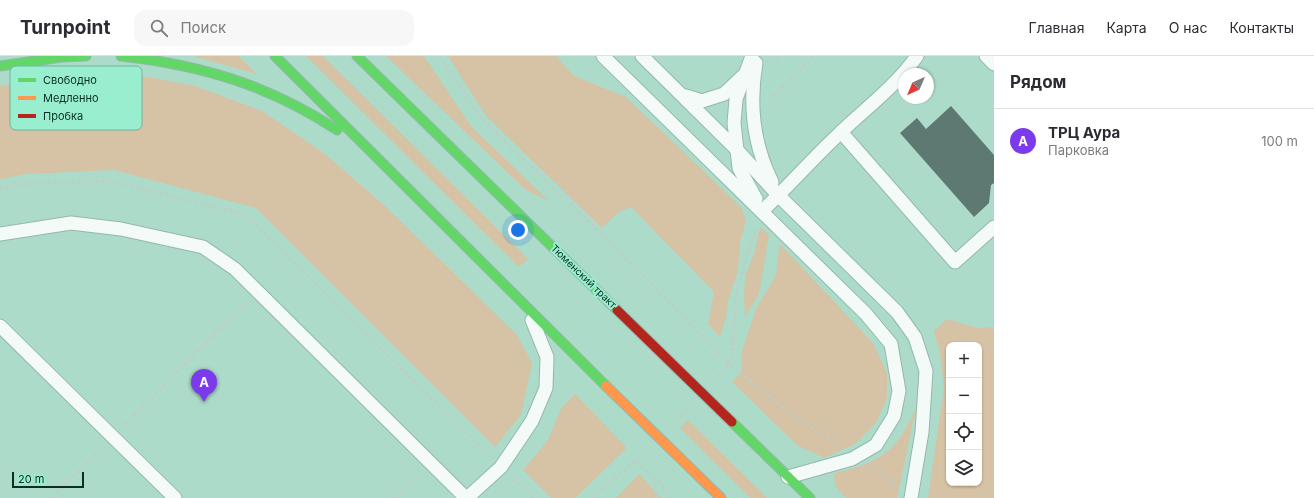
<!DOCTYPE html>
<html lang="ru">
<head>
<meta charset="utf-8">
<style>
	body { margin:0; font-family:Inter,sans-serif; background:#f7f7f7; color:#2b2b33 }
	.controls { position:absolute; right:12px; bottom:12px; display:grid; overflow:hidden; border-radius:8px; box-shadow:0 1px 3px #0004 }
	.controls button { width:36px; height:36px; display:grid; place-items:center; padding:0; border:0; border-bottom:1px solid #e1e1e2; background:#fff; color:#2b2b33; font:20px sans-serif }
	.compass { position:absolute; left:898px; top:12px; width:36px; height:36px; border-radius:50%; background:#fff; box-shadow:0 1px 3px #0004; rotate:224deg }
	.scale { position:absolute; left:12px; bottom:10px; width:72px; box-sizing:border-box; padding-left:4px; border:2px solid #0b2f24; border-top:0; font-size:11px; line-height:14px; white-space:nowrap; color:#0b2f24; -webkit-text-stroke:3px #9aeed0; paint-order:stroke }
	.you { position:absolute; left:518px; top:174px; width:14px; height:14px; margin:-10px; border:3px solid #fff; border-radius:50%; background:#1a73e8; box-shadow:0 0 0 6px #1a73e833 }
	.badge { display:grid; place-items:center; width:26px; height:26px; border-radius:50%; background:#7c3aed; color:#fff; font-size:13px; font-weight:700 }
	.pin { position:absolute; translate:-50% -33px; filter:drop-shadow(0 1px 2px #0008) }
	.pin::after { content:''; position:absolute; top:21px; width:14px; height:12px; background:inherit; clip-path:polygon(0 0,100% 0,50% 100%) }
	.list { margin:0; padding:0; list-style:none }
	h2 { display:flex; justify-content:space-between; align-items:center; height:52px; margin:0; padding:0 16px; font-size:17px }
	h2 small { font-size:13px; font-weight:400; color:#7c7c81 }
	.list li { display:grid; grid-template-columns:26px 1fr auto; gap:12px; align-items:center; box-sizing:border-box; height:64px; padding:0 16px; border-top:1px solid #e1e1e2 }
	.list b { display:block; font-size:15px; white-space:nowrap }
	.list p { margin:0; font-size:13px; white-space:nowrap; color:#7c7c81 }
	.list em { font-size:13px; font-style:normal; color:#7c7c81 }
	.icon { flex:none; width:22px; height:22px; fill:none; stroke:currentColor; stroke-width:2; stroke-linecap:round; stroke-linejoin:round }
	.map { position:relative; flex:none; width:994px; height:442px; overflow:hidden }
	header { display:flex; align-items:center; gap:24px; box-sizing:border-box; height:56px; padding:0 20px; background:#fff; border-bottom:1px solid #e1e1e2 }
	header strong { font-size:19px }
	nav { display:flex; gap:22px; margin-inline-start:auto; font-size:14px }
	.search { width:280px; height:36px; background:#f7f7f7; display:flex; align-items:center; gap:10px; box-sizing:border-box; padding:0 14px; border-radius:12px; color:#7c7c81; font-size:15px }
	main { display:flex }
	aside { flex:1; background:#fff }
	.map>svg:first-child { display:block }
	.green { fill:#d6c2a4; fill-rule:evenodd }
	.building { fill:#5e7971 }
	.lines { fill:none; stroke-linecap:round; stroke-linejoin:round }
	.lane-casing { stroke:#94b8ab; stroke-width:15 }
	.fast-casing { stroke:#94b8ab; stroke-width:11 }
	.slow-casing { stroke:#94b8ab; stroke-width:11 }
	.jam-casing { stroke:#94b8ab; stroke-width:11 }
	.path { stroke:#bfcdc7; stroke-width:2.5; stroke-dasharray:3 3; stroke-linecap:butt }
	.lane { stroke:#f3faf7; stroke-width:13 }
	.fast { stroke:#63d668; stroke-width:9 }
	.slow { stroke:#ff974d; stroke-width:9 }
	.jam { stroke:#b3261e; stroke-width:9 }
	.labels { text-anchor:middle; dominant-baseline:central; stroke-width:4; stroke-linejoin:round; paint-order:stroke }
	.street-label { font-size:10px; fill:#0b2f24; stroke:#9aeed0 }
	.key { fill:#9aeed0; stroke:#6fb59c; stroke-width:1 }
	.key-label { font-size:11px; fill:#0b2f24 }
</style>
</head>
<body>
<header>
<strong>Turnpoint</strong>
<div class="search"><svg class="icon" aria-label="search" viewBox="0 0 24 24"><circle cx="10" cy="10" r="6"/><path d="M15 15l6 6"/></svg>Поиск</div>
<nav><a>Главная</a><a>Карта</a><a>О нас</a><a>Контакты</a></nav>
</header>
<main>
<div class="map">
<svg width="994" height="442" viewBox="0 0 994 442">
	<rect width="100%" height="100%" fill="#addbca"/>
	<g class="green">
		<path d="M 193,0 L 238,0 L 257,18 Z"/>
		<path d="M 306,0 L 323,0 L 528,203 L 519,211 Z"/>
		<path d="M 386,0 L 424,0 L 471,70 L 549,145 L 526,134 Z"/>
		<path d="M 448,0 L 556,0 L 574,20 L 626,41 L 741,151 L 746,164 L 740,187 L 738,215 L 728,245 L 726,261 L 720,281 L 708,268 L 714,236 L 631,151 L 619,156 L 602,172 L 486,60 Z"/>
		<path d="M 122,16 L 195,30 L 262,55 L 325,98 L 385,150 L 517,279 L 532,307 L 521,359 L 495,391 L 256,152 L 114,114 L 25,118 L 0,123 L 0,30 L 55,20 Z"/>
		<path d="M 760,171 L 769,179 L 759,238 L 745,261 L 744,237 L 746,218 L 754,198 Z"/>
		<path d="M 780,188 L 873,287 L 887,317 L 887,342 L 876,367 L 855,388 L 824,402 L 797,389 L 732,326 L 741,316 L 742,295 L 756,253 L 776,219 Z"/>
		<path d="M 947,263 L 978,272 L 994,271 L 994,442 L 928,442 L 944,331 L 940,297 L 934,275 ZM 949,289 L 979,289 L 979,427 L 949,427 Z"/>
		<path d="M 575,338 L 627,392 L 575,442 L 551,442 L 523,414 L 548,384 L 562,351 Z"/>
		<path d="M 916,352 L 897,442 L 846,442 L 835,430 L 834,417 C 857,413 885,403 899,383 C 906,374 911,362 916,352 Z"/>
		<path d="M 688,364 L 767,442 L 750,442 L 680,372 Z"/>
		<path d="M 639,418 L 661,442 L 615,442 L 616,442 Z"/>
	</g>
	<path class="building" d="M 951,50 L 994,99 L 994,127 L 991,129 L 989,147 L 974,161 L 900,77 L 917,62 L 926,73 Z"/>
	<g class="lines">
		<g class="lane-casing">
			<g id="lane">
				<path d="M 603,0 L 866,258 L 891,288 L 899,335 L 894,360 L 876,389 L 852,403 L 788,421"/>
				<path d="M 642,0 L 736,93 L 779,140 L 897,256 L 915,281 L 926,315 L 922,376 L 911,442"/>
				<path d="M 752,0 L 736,43 L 734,67 L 739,112 L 756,143"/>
				<path d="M 986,0 L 994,8"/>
				<path d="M 756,7 C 749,48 753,88 772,126"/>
				<path d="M 686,40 L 702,45 L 724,38 L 743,20"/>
				<path d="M 841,76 L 955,206 L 994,171"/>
				<path d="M 762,155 C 789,130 813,102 840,77 C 866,52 896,30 917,0"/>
				<path d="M 0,178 L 71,167 L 121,173 L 203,191 L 235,213 L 466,442"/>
				<path d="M 0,270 L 175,442"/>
				<path d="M 467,442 L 501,411 L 532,365 L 546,332 L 547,301 L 532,264"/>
			</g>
		</g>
		<g class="fast-casing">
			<g id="fast">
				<path d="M 121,0 C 201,9 269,29 337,74"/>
				<path d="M 275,0 L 606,330"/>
				<path d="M 357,0 L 617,254"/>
				<path d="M 0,10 L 62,1 L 86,0"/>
				<path d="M 732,366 L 810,442"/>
			</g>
		</g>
		<g class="slow-casing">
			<path id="slow" d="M 606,330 L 721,442"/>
		</g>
		<g class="jam-casing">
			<path id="jam" d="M 617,254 L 732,366"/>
		</g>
		<g class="path">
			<path d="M 439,0 L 483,64 L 614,190 L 729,308 L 718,320"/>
			<path d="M 776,8 L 778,0"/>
			<path d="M 773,40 L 813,0"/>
			<path d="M 0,133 L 33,127 L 109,125 L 245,158 L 487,397"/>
			<path d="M 755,175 L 737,234 L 732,297 L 729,308 C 764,336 799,366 838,388"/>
			<path d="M 676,365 L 686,354"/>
			<path d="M 125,368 L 244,248"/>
			<path d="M 636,406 L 662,429 L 671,442"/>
			<path d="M 874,411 L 895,428"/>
			<path d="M 654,422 L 656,442"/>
			<path d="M 514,423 L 534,442"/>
			<path d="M 52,442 L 100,393"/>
			<path d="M 394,442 L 416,419"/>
			<path d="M 591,442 L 643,399"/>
		</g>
		<use href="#lane" class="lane"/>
		<use href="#fast" class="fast"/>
		<use href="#slow" class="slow"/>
		<use href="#jam" class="jam"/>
	</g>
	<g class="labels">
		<g class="street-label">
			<text transform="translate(584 220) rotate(44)">Тюменский тракт</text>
		</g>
	</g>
	<rect x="10" y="10" width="132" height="64" rx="6" class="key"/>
	<rect x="18" y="22" width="18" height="4" fill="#63d668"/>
	<rect x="18" y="40" width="18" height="4" fill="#ff974d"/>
	<rect x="18" y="58" width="18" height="4" fill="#b3261e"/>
	<g class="key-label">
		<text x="43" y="28">Свободно</text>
		<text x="43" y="46">Медленно</text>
		<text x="43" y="64">Пробка</text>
	</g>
</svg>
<div class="controls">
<button>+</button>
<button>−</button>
<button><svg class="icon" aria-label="locate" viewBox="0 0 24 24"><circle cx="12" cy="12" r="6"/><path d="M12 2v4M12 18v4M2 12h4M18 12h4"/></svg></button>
<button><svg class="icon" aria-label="layers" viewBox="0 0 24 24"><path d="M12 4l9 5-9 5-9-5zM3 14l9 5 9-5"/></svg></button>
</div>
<svg class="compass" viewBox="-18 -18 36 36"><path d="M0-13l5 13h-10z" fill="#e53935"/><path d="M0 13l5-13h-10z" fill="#7c7c81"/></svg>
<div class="scale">20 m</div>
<div class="you"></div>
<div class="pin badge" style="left:204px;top:346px">A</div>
</div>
<aside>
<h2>Рядом<small></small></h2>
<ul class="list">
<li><span class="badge">A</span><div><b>ТРЦ Аура</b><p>Парковка</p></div><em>100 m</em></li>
</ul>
</aside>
</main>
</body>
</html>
